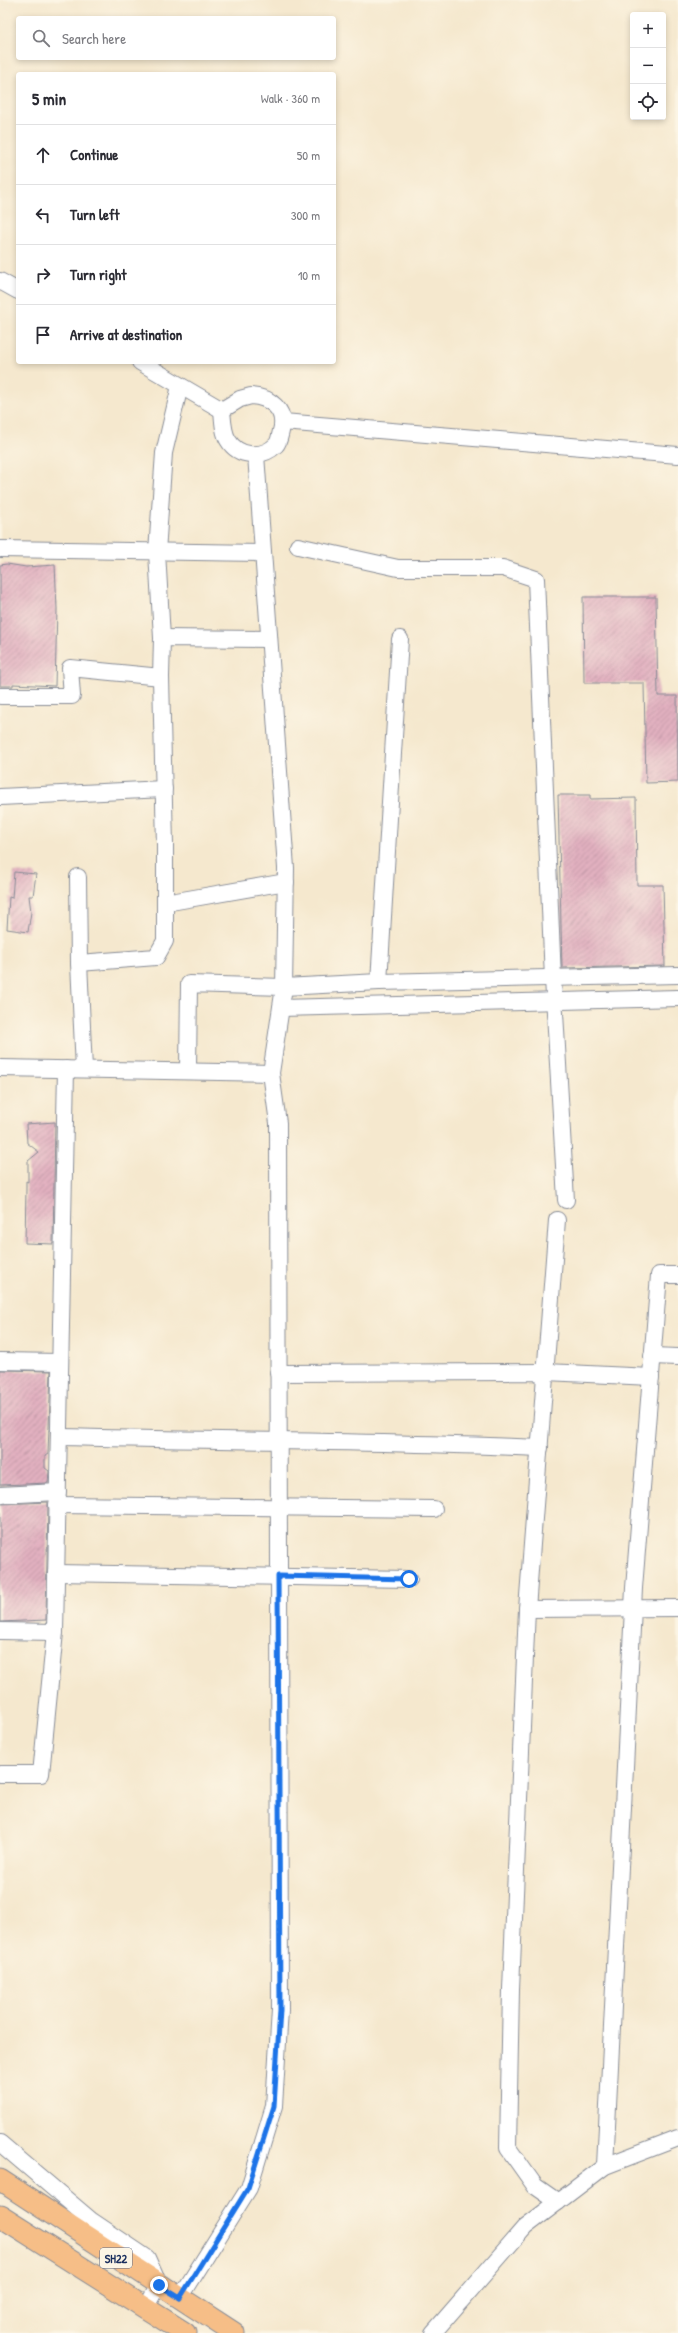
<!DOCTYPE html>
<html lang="en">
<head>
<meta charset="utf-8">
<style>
	body { margin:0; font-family:"Patrick Hand",sans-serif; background:#f2f2f3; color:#2b2b33 }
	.controls { position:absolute; right:12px; top:12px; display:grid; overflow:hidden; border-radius:4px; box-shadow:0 2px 6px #0003 }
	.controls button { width:36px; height:36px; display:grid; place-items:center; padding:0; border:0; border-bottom:1px solid #e1e1e2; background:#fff; color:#2b2b33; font:20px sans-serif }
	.stop { position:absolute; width:12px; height:12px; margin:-9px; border:3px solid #1a73e8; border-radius:50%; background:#fff }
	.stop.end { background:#1a73e8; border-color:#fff; box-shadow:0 1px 4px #0008 }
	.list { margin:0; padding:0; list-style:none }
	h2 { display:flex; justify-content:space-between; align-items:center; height:52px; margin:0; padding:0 16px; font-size:17px }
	h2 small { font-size:13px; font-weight:400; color:#7c7c81 }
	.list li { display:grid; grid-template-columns:26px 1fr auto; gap:12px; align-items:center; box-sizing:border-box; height:60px; padding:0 16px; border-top:1px solid #e1e1e2 }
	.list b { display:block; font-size:15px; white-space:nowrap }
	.list em { font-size:13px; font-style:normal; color:#7c7c81 }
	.icon { flex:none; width:22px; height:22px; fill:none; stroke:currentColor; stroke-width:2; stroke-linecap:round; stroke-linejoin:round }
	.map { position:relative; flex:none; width:678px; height:2333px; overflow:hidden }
	.search { position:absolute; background:#fff; box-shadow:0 2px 6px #0003; left:16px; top:16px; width:320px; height:44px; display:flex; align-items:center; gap:10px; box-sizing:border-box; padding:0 14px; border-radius:4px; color:#7c7c81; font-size:15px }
	.panel { position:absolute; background:#fff; box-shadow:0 2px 6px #0003; left:16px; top:72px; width:320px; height:292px; border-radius:4px }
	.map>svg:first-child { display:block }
	.building { fill:url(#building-hatch) }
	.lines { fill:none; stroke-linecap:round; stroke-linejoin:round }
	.minor-casing { stroke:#888c96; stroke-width:18 }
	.major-casing { stroke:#888c96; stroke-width:23 }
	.minor { stroke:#fff; stroke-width:16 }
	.major { stroke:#f6be87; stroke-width:21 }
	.route { stroke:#1a73e8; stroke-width:5 }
	.labels { text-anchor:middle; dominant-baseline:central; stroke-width:3; stroke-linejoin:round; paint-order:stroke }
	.shield { fill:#fcf5e5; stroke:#5e6a86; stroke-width:1 }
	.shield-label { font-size:12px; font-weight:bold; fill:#1b2f5e }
</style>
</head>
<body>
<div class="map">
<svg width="678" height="2333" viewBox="0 0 678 2333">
	<defs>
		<pattern id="building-hatch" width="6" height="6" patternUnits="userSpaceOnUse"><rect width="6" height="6" fill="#e2b0c0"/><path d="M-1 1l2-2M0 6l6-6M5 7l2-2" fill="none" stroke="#b6909f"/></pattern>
	</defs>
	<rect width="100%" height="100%" fill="#fcf5e5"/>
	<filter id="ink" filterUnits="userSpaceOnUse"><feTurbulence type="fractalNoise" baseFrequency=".025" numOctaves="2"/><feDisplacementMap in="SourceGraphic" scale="8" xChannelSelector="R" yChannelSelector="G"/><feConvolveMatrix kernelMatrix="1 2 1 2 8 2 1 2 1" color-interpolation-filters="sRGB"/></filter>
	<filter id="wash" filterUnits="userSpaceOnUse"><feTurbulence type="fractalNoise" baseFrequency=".012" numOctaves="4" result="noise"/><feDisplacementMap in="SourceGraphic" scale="16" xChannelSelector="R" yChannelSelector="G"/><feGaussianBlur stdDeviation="0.9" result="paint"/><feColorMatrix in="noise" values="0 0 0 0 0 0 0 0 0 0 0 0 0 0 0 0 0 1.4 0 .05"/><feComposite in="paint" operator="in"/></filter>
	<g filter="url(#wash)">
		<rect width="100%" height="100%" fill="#f5e8ce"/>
		<g id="blocks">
			<g class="building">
				<path d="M 7,564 L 26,567 L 55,565 L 57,609 L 55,686 L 13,684 L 13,686 L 0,686 L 0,565 Z"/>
				<path d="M 583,597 L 656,597 L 658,696 L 677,696 L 678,782 L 646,783 L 644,683 L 584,683 Z"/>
				<path d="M 558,795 L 590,795 L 590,799 L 636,798 L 637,885 L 663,885 L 665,966 L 562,968 Z"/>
				<path d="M 14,872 L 36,874 L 33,896 L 29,896 L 31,912 L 28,932 L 7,929 L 9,897 L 12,898 Z"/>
				<path d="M 55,1122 L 53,1244 L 25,1243 L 26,1188 L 26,1181 L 28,1182 L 28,1161 L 39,1152 L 27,1143 L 26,1124 Z"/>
				<path d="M 0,1370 L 51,1371 L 48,1454 L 45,1456 L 45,1468 L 49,1471 L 48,1483 L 0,1485 Z"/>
				<path d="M 48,1502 L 46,1620 L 0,1622 L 0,1504 Z"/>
			</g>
		</g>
	</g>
	<g filter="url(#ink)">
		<use href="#blocks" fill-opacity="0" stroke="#888c96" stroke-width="1"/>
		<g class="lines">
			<g class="minor-casing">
				<g id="minor">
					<path d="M 0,281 L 18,291"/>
					<path d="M 140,362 L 222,410"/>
					<path d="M 251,396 C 270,397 287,410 281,431 C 280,435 279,442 276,445 C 262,459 238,457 228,440 C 223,432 223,420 222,410 L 240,399 Z"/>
					<path d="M 283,422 L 678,455"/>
					<path d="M 298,546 L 398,568 L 503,568 L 536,579 L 553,979 L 566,1200"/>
					<path d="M 0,549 L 263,553"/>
					<path d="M 162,638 L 157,552 L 164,453 L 180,386"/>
					<path d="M 0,696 L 72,696 L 70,668 L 161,677 L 162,638 L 269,639"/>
					<path d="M 0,797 L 164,789"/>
					<path d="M 78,877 L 79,963 L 84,1069"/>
					<path d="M 165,903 L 286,882"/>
					<path d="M 79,963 L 156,957 L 165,941 L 165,845 L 161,677"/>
					<path d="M 379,982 L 400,639"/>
					<path d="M 281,1008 L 678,998"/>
					<path d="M 0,1068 L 271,1073"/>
					<path d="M 188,1071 L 189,984 L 284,987 L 379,982 L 678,975"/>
					<path d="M 557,1220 L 527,1609 L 678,1608"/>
					<path d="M 652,1356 L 678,1357"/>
					<path d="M 0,1361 L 60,1362"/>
					<path d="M 278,1373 L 546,1372 L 651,1377"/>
					<path d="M 59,1437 C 219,1441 380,1441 540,1448"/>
					<path d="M 0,1495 L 58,1492"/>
					<path d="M 57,1505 L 434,1509"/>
					<path d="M 56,1573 L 409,1579"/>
					<path d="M 527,1609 L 511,1989 L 508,2148 L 535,2186 L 558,2202"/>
					<path d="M 0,1631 L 55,1632 L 66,1069"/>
					<path d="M 0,1774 L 41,1774 L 55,1632"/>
					<path d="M 0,2143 L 92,2221 L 147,2258 L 159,2285 L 146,2308"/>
					<path d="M 605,2166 L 634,1588 L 659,1275 L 678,1275"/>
					<path d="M 180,2298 L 249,2188 L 274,2106 L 280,2010 L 278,1123 L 271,1073 L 284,987 L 286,868 L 256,455"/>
					<path d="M 433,2333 L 525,2227 L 605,2166 L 678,2138"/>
				</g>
			</g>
			<g class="major-casing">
				<g id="major">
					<path d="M 0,2180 L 234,2333"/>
					<path d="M 0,2216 L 185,2333"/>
				</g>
			</g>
			<use href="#minor" class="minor"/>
			<use href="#major" class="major"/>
		</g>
	</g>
	<g class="lines" filter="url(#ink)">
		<path class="route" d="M 159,2285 L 180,2298 L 248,2188 L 274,2106 L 280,2010 L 278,1576 L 409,1579"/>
	</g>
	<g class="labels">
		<rect class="shield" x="100" y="2248" width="32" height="20" rx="3"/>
		<g class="shield-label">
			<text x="116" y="2258">SH22</text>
		</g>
	</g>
</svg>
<div class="controls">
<button>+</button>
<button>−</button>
<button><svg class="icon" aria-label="locate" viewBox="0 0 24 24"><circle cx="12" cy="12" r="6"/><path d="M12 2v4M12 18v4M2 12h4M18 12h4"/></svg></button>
</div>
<div class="stop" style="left:409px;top:1579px"></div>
<div class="stop end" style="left:159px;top:2285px"></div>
<div class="search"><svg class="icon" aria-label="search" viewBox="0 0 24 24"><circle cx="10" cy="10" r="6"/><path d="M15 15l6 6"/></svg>Search here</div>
<section class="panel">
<h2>5 min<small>Walk · 360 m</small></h2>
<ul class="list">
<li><svg class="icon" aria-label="ahead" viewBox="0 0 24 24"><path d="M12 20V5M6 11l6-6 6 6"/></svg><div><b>Continue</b></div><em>50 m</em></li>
<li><svg class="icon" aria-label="left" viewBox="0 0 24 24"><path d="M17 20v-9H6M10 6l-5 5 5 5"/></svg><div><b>Turn left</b></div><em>300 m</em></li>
<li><svg class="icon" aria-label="right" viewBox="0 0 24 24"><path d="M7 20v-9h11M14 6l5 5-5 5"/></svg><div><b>Turn right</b></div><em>10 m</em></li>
<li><svg class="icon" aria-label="arrive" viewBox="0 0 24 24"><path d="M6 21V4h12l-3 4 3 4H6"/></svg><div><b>Arrive at destination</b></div></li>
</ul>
</section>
</div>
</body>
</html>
